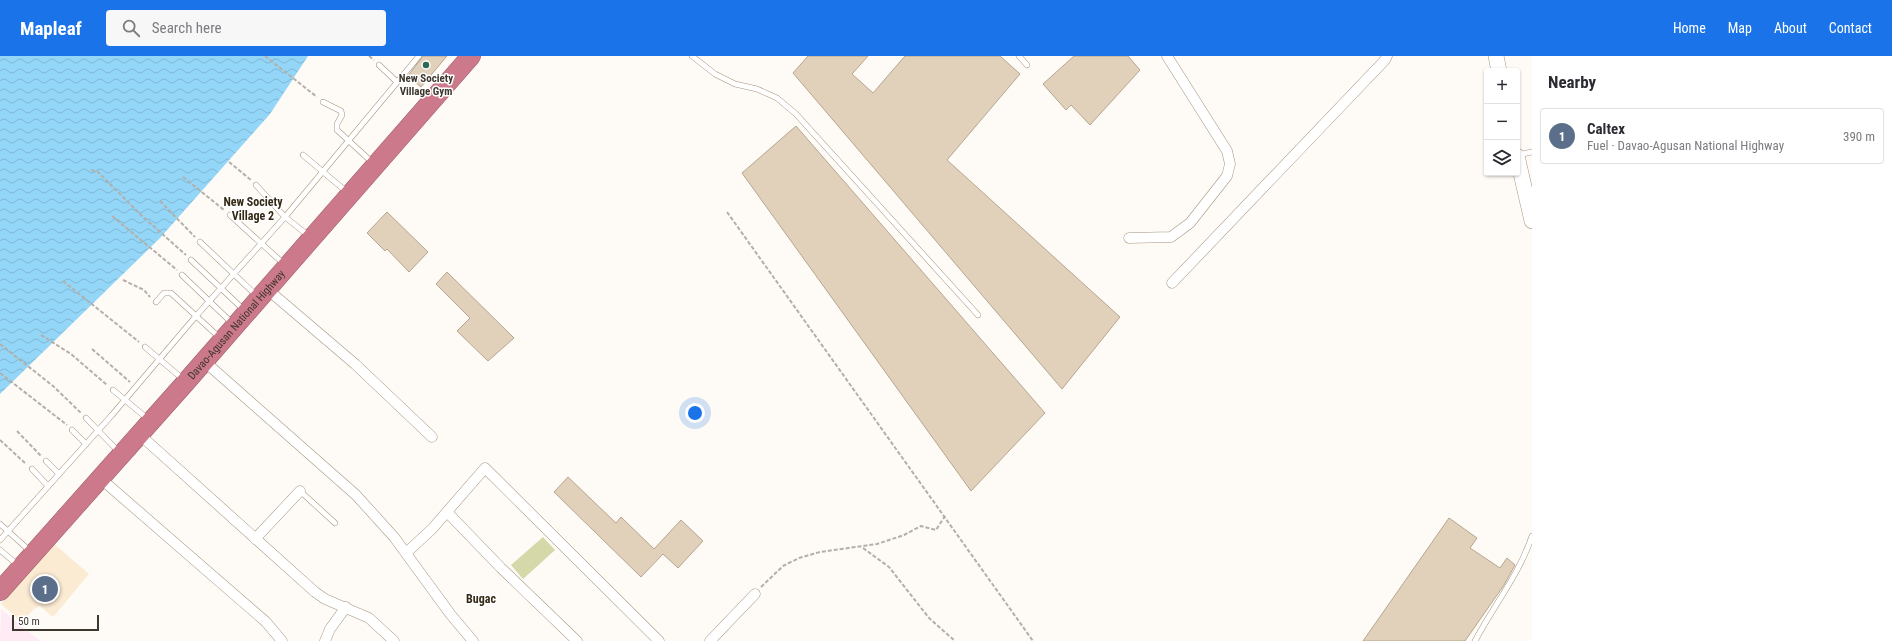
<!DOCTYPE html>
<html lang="en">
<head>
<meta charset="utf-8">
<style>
	body { margin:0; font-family:"Roboto Condensed",sans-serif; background:#f7f7f7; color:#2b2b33 }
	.controls { position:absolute; right:12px; top:12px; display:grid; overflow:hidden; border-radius:4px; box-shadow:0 1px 3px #0004 }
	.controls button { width:36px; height:36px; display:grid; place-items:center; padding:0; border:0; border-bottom:1px solid #e1e1e2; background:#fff; color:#2b2b33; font:20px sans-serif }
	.scale { position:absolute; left:12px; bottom:10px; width:87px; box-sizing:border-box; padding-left:4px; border:2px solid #3d372e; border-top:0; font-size:11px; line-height:14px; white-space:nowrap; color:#3d372e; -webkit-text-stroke:3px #fff; paint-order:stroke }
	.you { position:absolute; left:695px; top:357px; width:14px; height:14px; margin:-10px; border:3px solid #fff; border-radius:50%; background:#1a73e8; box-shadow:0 0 0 6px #1a73e833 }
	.badge { display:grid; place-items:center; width:26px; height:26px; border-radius:50%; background:#1a73e8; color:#fff; font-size:13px; font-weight:700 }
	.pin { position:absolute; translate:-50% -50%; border:2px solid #fff; box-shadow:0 1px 4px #0006 }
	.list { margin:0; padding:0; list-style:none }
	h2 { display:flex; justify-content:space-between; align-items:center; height:52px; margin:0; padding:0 16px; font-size:17px }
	h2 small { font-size:13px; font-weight:400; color:#7c7c81 }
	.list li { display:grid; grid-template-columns:26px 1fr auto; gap:12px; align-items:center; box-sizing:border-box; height:56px; margin:0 8px 8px; padding:0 8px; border:1px solid #e1e1e2; border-radius:4px }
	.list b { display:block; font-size:15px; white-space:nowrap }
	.list p { margin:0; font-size:13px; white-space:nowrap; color:#7c7c81 }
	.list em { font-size:13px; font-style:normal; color:#7c7c81 }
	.icon { flex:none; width:22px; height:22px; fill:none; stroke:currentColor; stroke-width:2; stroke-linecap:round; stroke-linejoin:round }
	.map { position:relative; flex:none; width:1532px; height:585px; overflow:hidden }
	header { display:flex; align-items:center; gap:24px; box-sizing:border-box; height:56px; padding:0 20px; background:#1a73e8; color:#fff }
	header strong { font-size:19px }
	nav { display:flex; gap:22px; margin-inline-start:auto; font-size:14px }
	.search { width:280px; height:36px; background:#f7f7f7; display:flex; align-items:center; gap:10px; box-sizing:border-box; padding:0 14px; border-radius:4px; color:#7c7c81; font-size:15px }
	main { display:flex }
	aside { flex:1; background:#fff }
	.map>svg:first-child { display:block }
	.built { fill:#fcebd3 }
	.education { fill:#feebf4 }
	.pitch { fill:#d5d9a9 }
	.water { fill:url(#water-waves) }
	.building { fill:#e1d1ba; stroke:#b6a690 }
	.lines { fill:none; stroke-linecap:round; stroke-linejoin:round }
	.lane-casing { stroke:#a4957f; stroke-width:6 }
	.street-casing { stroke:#a4957f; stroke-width:11 }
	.secondary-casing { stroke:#a4957f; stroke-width:16 }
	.highway-casing { stroke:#9a626a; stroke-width:20 }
	.path { stroke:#b4afa9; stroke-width:2; stroke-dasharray:4 2; stroke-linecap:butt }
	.lane { stroke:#fff; stroke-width:5 }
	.street { stroke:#fff; stroke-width:10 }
	.secondary { stroke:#fff; stroke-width:15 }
	.highway { stroke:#cc798b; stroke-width:19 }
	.poi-dot { fill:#2d6953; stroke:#fff; stroke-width:1.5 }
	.labels { text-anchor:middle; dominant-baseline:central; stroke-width:3; stroke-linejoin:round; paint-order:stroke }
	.poi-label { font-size:11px; font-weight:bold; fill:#3d372e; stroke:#fff }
	.street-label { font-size:11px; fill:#3d372e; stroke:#fff }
	.neighbourhood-label { font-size:12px; font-weight:bold; fill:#352916; stroke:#fff }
</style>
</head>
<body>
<header>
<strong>Mapleaf</strong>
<div class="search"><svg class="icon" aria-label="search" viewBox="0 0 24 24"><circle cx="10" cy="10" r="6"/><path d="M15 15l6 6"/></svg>Search here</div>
<nav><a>Home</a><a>Map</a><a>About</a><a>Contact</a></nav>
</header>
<main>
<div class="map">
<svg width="1532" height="585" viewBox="0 0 1532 585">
	<defs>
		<pattern id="water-waves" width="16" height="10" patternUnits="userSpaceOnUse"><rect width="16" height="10" fill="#93d6f7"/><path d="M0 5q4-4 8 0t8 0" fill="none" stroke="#80b8d4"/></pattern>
	</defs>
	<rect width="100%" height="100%" fill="#fefaf6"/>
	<path class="built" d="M 53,487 L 89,518 L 53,561 L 40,550 L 34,553 L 22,566 L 1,548 Z"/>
	<path class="education" d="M 1,553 L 40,585 L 0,585 Z"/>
	<path class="pitch" d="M 543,481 L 555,494 L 523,523 L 511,509 Z"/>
	<path class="water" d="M 0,0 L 308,0 L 270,58 L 160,182 L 0,338 Z"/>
	<g class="building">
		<path d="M 423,0 L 447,0 L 421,31 L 408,20 Z"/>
		<path d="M 808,0 L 868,0 L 852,18 L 873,37 L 905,0 L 1000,0 L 1020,18 L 947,104 L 1120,261 L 1062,333 L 793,17 Z"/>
		<path d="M 1074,0 L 1128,0 L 1140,14 L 1090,69 L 1071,49 L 1066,54 L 1043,28 Z"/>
		<path d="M 796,70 L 1045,357 L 971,435 L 742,117 Z"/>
		<path d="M 387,156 L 428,196 L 409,216 L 387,193 L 385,195 L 367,177 Z"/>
		<path d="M 447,216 L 514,282 L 488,305 L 457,275 L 470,262 L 436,228 Z"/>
		<path d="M 568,421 L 616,467 L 621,461 L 654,493 L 681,464 L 703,485 L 678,512 L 663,498 L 641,521 L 554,436 Z"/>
		<path d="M 1449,462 L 1477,482 L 1470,492 L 1500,512 L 1507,502 L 1515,509 L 1504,529 L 1465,585 L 1363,585 Z"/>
	</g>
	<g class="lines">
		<g class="lane-casing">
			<g id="lane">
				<path d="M 692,0 L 715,18 L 735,28 L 757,33 L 777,42 L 796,58 L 978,259"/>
				<path d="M 1019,0 L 1027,9"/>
				<path d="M 379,9 L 397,26"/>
				<path d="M 323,46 L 341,55 L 342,59 L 337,68 L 337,74 L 373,107"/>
				<path d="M 303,99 L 347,136"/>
				<path d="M 1517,99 L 1532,96"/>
				<path d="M 256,129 L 285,161 L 309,180"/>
				<path d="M 230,159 L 284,208"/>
				<path d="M 200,186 L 257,240"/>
				<path d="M 191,204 L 244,254"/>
				<path d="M 182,219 L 232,267"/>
				<path d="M 156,246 L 164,237 L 171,237 L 219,281"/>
				<path d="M 145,291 L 184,324"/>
				<path d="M 113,334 L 148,363"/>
				<path d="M 86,362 L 119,396"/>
				<path d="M 72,374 L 86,388"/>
				<path d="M 46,405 L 59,418"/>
				<path d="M 32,413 L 48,430"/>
				<path d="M 300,435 L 335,467"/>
				<path d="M 0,468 L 31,496"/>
				<path d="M 0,484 L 112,359 L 196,260 L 285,161 L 419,0"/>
				<path d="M 0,494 L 19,510"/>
				<path d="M 1475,585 C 1494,549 1519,519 1532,480"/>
			</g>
		</g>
		<g class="street-casing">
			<g id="street">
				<path d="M 1129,182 L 1171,181 L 1190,167 L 1227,120 L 1230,108 L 1227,95 L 1167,0"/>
				<path d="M 1172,227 L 1385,4 L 1387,0"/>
				<path d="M 267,233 L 355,308 L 432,381"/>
				<path d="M 204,305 L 356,439 L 394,481 L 451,559 L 473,585"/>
				<path d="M 139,378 L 315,536 L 325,543 L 369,562 L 394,585"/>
				<path d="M 100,422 L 266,566 L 282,585"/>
				<path d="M 447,456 L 501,512 L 577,585"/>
				<path d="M 255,483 L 300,435"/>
				<path d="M 406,497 L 432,473 L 485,412 L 659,585"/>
				<path d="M 325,585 L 330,573 L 346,551"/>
				<path d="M 710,585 L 755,538"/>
			</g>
		</g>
		<g class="secondary-casing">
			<g id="secondary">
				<path d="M 1496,0 L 1499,15"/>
				<path d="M 1517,100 L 1532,165"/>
			</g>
		</g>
		<g class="highway-casing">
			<g id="highway">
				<path id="s1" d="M 0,535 L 186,326 L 471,0"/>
			</g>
		</g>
		<g class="path">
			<path d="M 265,0 L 317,41"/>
			<path d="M 369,0 L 374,4"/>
			<path d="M 229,106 L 251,124"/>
			<path d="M 91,114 L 98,116 L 142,160 L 186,199"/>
			<path d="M 183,121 L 224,154"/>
			<path d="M 160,145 L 195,181"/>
			<path d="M 727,156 L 1033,585"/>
			<path d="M 112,160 L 177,214"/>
			<path d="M 123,224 L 144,234 L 150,241"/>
			<path d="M 63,225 L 139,286"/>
			<path d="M 41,279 L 71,298 L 107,329"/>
			<path d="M 0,288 L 53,330 L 81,357"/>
			<path d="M 92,293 L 130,326"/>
			<path d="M 0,317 L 67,369"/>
			<path d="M 17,375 L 41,400"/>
			<path d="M 0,384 L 26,408"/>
			<path d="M 863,492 L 889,511 L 929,562 L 955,585"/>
			<path d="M 761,531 L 783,510 L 799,502 L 820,496 L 877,488 L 904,479 L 921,470 L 936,474 L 945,460"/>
		</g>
		<use href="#lane" class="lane"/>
		<use href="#street" class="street"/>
		<use href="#secondary" class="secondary"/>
		<use href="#highway" class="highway"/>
	</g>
	<circle class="poi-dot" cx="426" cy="9" r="4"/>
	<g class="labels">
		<g class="poi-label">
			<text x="426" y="22">New Society<tspan x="426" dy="13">Village Gym</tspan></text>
		</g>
		<g class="street-label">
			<text stroke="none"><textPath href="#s1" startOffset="356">Davao-Agusan National Highway</textPath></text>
		</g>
		<g class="neighbourhood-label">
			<text x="253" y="146">New Society<tspan x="253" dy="14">Village 2</tspan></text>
			<text x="481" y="543">Bugac</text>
		</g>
	</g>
</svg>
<div class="controls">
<button>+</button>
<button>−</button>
<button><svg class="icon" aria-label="layers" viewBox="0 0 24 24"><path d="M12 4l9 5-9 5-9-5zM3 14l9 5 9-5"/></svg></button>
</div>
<div class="scale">50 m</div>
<div class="you"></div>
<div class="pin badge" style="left:45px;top:533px;background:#5c6f8a">1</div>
</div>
<aside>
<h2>Nearby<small></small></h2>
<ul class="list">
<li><span class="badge" style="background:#5c6f8a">1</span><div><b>Caltex</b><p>Fuel · Davao-Agusan National Highway</p></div><em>390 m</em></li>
</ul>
</aside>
</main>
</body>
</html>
